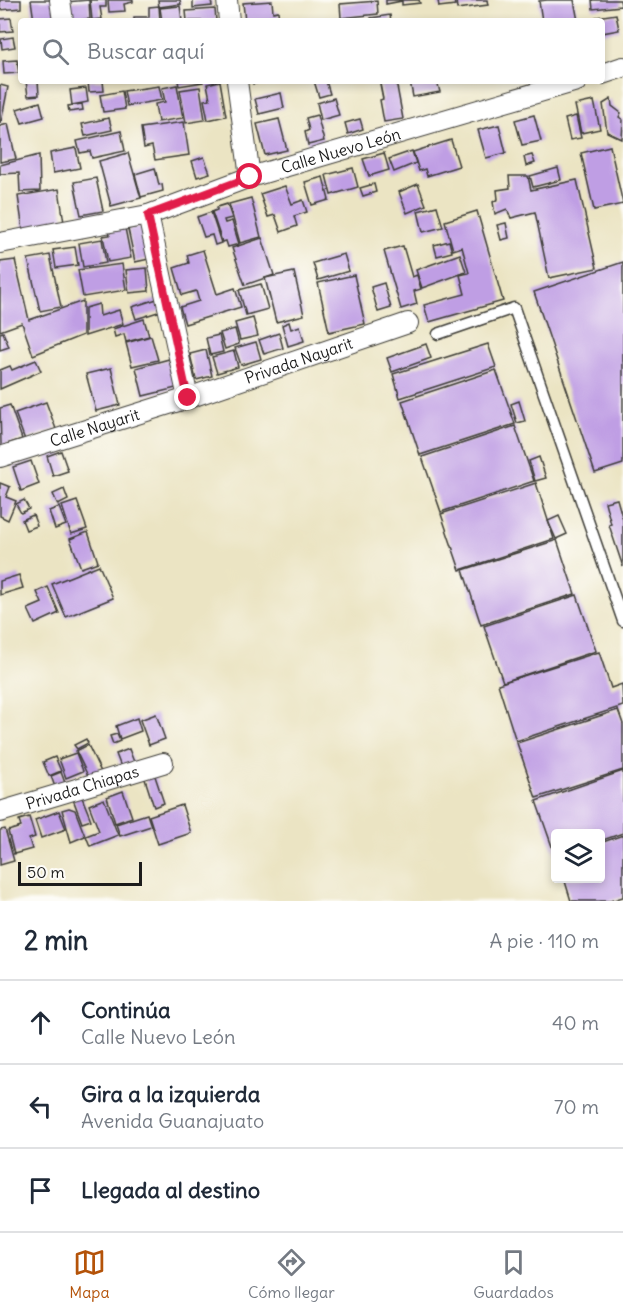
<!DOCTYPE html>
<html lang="es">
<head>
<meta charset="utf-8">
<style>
	body { margin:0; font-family:Delius,sans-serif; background:#f6f6f7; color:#1f2937 }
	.controls { position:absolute; right:18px; bottom:18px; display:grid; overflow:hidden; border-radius:6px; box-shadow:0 3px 9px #0003 }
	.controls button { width:54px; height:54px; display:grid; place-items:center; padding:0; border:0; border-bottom:2px solid #e0e1e3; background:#fff; color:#1f2937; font:30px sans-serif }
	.scale { position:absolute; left:18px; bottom:15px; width:124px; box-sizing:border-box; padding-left:6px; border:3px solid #1c1c1c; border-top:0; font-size:16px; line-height:21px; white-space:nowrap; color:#1c1c1c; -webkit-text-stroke:4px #fdfcf7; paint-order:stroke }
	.stop { position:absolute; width:18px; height:18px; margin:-14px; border:4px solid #e11d48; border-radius:50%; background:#fff }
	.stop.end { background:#e11d48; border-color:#fff; box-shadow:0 2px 6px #0008 }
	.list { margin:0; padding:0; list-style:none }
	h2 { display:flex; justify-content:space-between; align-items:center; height:78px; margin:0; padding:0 24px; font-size:26px }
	h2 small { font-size:20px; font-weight:400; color:#747a83 }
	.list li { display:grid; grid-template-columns:39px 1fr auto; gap:18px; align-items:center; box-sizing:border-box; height:84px; padding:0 24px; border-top:2px solid #e0e1e3 }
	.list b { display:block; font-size:22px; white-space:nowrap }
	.list p { margin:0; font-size:20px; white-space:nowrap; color:#747a83 }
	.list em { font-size:20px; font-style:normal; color:#747a83 }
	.icon { flex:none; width:33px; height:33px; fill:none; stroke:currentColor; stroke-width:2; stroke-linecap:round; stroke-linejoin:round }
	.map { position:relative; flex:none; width:623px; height:901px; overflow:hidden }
	.search { position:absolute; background:#fff; box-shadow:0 3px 9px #0003; left:18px; right:18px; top:18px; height:66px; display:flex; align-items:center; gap:15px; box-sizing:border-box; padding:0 21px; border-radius:6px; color:#747a83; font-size:22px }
	.sheet { height:330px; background:#fff }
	nav { display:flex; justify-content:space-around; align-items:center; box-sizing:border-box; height:84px; border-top:2px solid #e0e1e3; background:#fff; font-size:16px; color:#747a83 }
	nav a { display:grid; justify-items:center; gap:3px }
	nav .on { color:#b45309 }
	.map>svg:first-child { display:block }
	.building { fill:#bf9ee4 }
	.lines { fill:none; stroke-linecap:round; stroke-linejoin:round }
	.lane-casing { stroke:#3b3a35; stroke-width:13 }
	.street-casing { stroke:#3b3a35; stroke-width:22 }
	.lane { stroke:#fff; stroke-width:10 }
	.street { stroke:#fff; stroke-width:20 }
	.route { stroke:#e11d48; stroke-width:8 }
	.labels { text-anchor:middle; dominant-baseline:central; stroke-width:5; stroke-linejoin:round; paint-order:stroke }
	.street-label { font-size:16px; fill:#1c1c1c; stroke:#fdfcf7 }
</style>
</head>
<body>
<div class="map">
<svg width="623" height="901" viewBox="0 0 623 901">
	<rect width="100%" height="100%" fill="#fdfcf7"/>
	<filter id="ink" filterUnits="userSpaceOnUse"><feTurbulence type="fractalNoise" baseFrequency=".0167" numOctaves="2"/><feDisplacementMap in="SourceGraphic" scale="12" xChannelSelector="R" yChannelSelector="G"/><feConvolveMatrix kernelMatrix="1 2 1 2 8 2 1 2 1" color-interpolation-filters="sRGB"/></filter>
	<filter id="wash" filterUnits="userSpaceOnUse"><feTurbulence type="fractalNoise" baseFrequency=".008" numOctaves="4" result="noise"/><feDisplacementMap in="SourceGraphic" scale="24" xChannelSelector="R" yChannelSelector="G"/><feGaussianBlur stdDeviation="1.35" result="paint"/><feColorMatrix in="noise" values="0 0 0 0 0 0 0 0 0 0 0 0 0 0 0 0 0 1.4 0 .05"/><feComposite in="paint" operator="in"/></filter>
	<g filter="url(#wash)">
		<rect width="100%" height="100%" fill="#ebe4c3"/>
		<g id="blocks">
			<g class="building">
				<path d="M 0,0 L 21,0 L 21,8 L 0,10 Z"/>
				<path d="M 31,0 L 57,0 L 60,21 L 34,21 Z"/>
				<path d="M 89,0 L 90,19 L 67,21 L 65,2 Z"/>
				<path d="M 90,0 L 106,0 L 106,7 L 100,7 L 102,19 L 92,20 Z"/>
				<path d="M 108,0 L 133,0 L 133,2 L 124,4 L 125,11 L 109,12 Z"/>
				<path d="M 158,0 L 180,0 L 181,4 L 159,7 Z"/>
				<path d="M 193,0 L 211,0 L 212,6 L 193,8 Z"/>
				<path d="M 386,0 L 419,0 L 420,3 L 402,5 L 402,1 L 386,4 Z"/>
				<path d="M 438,0 L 454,0 L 455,5 L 439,7 Z"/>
				<path d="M 456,0 L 487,0 L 488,5 L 457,9 Z"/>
				<path d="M 547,0 L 574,0 L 578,21 L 542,21 L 539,1 Z"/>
				<path d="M 592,0 L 620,0 L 621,6 L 593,9 Z"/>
				<path d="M 272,1 L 273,12 L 278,11 L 279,21 L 245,21 L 243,3 Z"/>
				<path d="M 377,1 L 378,14 L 341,18 L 340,4 Z"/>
				<path d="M 159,6 L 160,21 L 134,21 L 134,17 L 149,17 L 149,7 Z"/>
				<path d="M 180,6 L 182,21 L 162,21 L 160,8 Z"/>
				<path d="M 215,9 L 216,21 L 187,21 L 186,11 Z"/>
				<path d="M 616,14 L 619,30 L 602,33 L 602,21 L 597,21 L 596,17 Z"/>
				<path d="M 390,15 L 391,21 L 371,21 L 371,18 Z"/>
				<path d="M 11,18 L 13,31 L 0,32 L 0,19 Z"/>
				<path d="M 13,37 L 15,47 L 2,49 L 1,39 Z"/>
				<path d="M 17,60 L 19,73 L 4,74 L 3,61 Z"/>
				<path d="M 26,81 L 38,81 L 39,95 L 28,96 Z"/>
				<path d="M 88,81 L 103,81 L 104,91 L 89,92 Z"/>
				<path d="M 178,81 L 203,81 L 203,82 L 179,86 Z"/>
				<path d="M 220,81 L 226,116 L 208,120 L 204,100 L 210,99 L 207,84 Z"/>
				<path d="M 252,81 L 266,81 L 267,82 L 253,84 Z"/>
				<path d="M 314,81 L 326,81 L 330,94 L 319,97 Z"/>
				<path d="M 396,81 L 403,119 L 384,122 L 380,100 L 383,99 L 380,84 Z"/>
				<path d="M 410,81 L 437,81 L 440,92 L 413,97 Z"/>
				<path d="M 0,85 L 8,87 L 1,123 L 0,123 Z"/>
				<path d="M 177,85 L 183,118 L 158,122 L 155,104 L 165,102 L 162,88 Z"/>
				<path d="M 159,86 L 162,100 L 127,106 L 124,91 Z"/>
				<path d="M 200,87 L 205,120 L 186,123 L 180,90 Z"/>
				<path d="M 86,88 L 88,102 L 72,105 L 70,90 Z"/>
				<path d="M 122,91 L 125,109 L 103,112 L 100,95 Z"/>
				<path d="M 281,93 L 284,108 L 259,114 L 255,99 Z"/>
				<path d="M 334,98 L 339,115 L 321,120 L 317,103 Z"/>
				<path d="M 611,99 L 612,106 L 621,113 L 619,117 L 623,120 L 622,139 L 607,132 L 603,104 Z"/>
				<path d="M 594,101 L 600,129 L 581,133 L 575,105 Z"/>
				<path d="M 40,102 L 44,117 L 22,123 L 17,109 Z"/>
				<path d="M 82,104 L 83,110 L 69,112 L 68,106 Z"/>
				<path d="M 317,115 L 324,141 L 308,145 L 305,132 L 309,130 L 306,118 Z"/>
				<path d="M 534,115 L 541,141 L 522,145 L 515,120 Z"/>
				<path d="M 576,116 L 581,138 L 570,140 L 565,119 Z"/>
				<path d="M 109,118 L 112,130 L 85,136 L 82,124 Z"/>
				<path d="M 279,119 L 287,150 L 265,155 L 257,124 Z"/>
				<path d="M 360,119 L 363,129 L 348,134 L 345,123 Z"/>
				<path d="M 184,122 L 189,155 L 155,160 L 152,146 L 144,148 L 141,128 Z"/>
				<path d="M 8,124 L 16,159 L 0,162 L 0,126 Z"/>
				<path d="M 499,125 L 506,153 L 486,158 L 478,130 Z"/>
				<path d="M 121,131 L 125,151 L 92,158 L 90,151 L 80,153 L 77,141 Z"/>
				<path d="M 451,140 L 459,166 L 427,176 L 425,169 L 419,171 L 413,152 Z"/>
				<path d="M 610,146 L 623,204 L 594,210 L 581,153 Z"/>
				<path d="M 76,148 L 80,168 L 53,173 L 50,153 Z"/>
				<path d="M 412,151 L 416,163 L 394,172 L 389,159 Z"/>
				<path d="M 128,153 L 141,198 L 111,206 L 99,161 Z"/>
				<path d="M 384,153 L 389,170 L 369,176 L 363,159 Z"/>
				<path d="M 39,155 L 40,191 L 20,192 L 19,173 L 0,174 L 0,165 Z"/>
				<path d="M 532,155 L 535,163 L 526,166 L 524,157 Z"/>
				<path d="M 204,157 L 210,173 L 197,177 L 192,161 Z"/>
				<path d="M 155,168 L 159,185 L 162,184 L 163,191 L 141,197 L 135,174 Z"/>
				<path d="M 353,168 L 358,187 L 331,195 L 326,175 Z"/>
				<path d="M 558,168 L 561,180 L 533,187 L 530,176 Z"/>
				<path d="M 509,176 L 528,176 L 531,190 L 577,180 L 597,268 L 549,278 L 535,212 L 511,218 L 507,209 L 495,214 L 493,202 L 498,199 L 497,190 L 510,188 Z"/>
				<path d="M 323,177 L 329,200 L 312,205 L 305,182 Z"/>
				<path d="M 96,178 L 103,211 L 81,215 L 74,182 Z"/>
				<path d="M 374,184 L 376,192 L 363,196 L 360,188 Z"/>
				<path d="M 418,184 L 426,205 L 407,213 L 399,192 Z"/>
				<path d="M 285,186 L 292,204 L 303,200 L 307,212 L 294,216 L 297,226 L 281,232 L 275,215 L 268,217 L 260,194 Z"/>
				<path d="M 59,189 L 64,223 L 23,230 L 18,196 Z"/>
				<path d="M 251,198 L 261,237 L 240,243 L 229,204 Z"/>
				<path d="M 227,204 L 232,218 L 224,220 L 225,223 L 232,221 L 239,244 L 228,247 L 226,241 L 222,242 L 212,212 L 217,210 L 217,207 Z"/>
				<path d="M 437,206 L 443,227 L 423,232 L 418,211 Z"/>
				<path d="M 477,211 L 503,301 L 429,322 L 424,305 L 465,294 L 460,275 L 469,273 L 462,247 L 453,250 L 445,221 Z"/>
				<path d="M 211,212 L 221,243 L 215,245 L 212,235 L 204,237 L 197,217 Z"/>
				<path d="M 506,223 L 509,238 L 501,240 L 497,225 Z"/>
				<path d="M 142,226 L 149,259 L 135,262 L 128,229 Z"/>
				<path d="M 125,228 L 131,258 L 108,262 L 103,236 L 110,235 L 109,231 Z"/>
				<path d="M 262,238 L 274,275 L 245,285 L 232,248 Z"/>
				<path d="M 102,239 L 106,263 L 83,267 L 79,243 Z"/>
				<path d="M 449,241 L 452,252 L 437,256 L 434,245 Z"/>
				<path d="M 403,246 L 412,277 L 417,275 L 421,289 L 414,291 L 417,304 L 401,309 L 384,251 Z"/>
				<path d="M 75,247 L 78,265 L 56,268 L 53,250 Z"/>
				<path d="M 203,250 L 217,294 L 235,288 L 241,307 L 185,324 L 180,307 L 199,301 L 196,291 L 182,295 L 174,268 L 189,263 L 187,255 Z"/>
				<path d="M 344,254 L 349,271 L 318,280 L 313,263 Z"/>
				<path d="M 460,254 L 466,272 L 422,288 L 416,270 Z"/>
				<path d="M 50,255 L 61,307 L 40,311 L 28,259 Z"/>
				<path d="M 15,260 L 29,320 L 83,301 L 83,335 L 33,355 L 22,323 L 0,331 L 0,262 Z"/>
				<path d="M 623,262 L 623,464 L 595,473 L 534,292 Z"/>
				<path d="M 122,264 L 126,290 L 83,297 L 78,270 Z"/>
				<path d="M 147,268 L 149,291 L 129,293 L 126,270 Z"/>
				<path d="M 294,272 L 304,315 L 276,322 L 265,278 Z"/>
				<path d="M 354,275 L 365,324 L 329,332 L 318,283 Z"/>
				<path d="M 384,283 L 391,308 L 378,312 L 371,287 Z"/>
				<path d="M 261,284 L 268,309 L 246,315 L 239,290 Z"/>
				<path d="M 157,299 L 161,311 L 136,319 L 132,307 Z"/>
				<path d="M 99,304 L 100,316 L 119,310 L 123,324 L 85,336 L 85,308 Z"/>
				<path d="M 253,318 L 258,336 L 240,340 L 235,323 Z"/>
				<path d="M 144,319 L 149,336 L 126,342 L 124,334 L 115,337 L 113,329 Z"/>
				<path d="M 289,322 L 291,329 L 300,326 L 304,341 L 288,346 L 282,325 Z"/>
				<path d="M 235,329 L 239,344 L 225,349 L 220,333 Z"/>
				<path d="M 3,332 L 9,347 L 0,350 L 0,333 Z"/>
				<path d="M 279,333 L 283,348 L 264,354 L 259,340 Z"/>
				<path d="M 219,335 L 223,352 L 210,355 L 206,338 Z"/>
				<path d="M 151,336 L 158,360 L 132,366 L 126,343 Z"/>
				<path d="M 256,342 L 261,359 L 241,365 L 235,348 Z"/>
				<path d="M 426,344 L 431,358 L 392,372 L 387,358 Z"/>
				<path d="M 488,344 L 496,367 L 400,398 L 393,374 Z"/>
				<path d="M 206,350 L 212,376 L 196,380 L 190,354 Z"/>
				<path d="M 234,351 L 238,367 L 217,373 L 212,357 Z"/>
				<path d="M 169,359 L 176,388 L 143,396 L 136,368 Z"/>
				<path d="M 36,360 L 41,371 L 0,389 L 0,370 L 10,366 L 12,370 Z"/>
				<path d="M 111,368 L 120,405 L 96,411 L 86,374 Z"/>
				<path d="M 496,370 L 515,424 L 420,455 L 402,401 Z"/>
				<path d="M 519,401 L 525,421 L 517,423 L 511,404 Z"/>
				<path d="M 46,402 L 56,429 L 25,440 L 15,413 Z"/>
				<path d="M 10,405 L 22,439 L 1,446 L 0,408 Z"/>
				<path d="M 515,426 L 534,481 L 441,512 L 422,457 Z"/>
				<path d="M 61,451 L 68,471 L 53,476 L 47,456 Z"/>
				<path d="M 539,457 L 546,478 L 535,481 L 529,461 Z"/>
				<path d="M 31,461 L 39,484 L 21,491 L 13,467 Z"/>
				<path d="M 0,483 L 10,487 L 6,497 L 16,501 L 8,520 L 0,516 Z"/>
				<path d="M 536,483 L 554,539 L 460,570 L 441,514 Z"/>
				<path d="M 64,489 L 68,500 L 58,505 L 53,494 Z"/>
				<path d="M 617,499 L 623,520 L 623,567 L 609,525 L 611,524 L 605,502 Z"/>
				<path d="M 24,500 L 29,509 L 21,513 L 16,504 Z"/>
				<path d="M 77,501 L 87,529 L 71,534 L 62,506 Z"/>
				<path d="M 59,507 L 66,525 L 55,529 L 49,511 Z"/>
				<path d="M 33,515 L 37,526 L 26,530 L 22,520 Z"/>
				<path d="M 559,516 L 567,534 L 556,539 L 548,521 Z"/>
				<path d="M 88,532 L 98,562 L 81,568 L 70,539 Z"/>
				<path d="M 557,540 L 575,594 L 481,625 L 463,570 Z"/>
				<path d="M 99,565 L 113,598 L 66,617 L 52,584 Z"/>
				<path d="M 19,575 L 23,588 L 0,595 L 0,581 Z"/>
				<path d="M 48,587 L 59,613 L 35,624 L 28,609 L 42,603 L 37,592 Z"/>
				<path d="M 577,595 L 596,651 L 503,682 L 484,626 Z"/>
				<path d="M 599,652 L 611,688 L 622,684 L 623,706 L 516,741 L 498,684 Z"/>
				<path d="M 618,710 L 623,724 L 623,770 L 536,798 L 517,743 Z"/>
				<path d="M 156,714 L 165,739 L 149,745 L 140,720 Z"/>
				<path d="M 137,718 L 141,731 L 120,739 L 116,726 Z"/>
				<path d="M 117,734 L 120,741 L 113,744 L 110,736 Z"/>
				<path d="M 86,739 L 88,743 L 77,749 L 74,745 Z"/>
				<path d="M 88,745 L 101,772 L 89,778 L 76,751 Z"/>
				<path d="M 129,749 L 134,762 L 121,767 L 116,754 Z"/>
				<path d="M 76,753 L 83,771 L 66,778 L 59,759 Z"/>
				<path d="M 55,757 L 61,771 L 49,776 L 43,762 Z"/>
				<path d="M 623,771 L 623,833 L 600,841 L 600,834 L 556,834 L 555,855 L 536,801 Z"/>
				<path d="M 61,772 L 65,783 L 55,787 L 51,776 Z"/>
				<path d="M 154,773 L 164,803 L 154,807 L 144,776 Z"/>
				<path d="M 123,791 L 132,817 L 115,823 L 107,797 Z"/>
				<path d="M 81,795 L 91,820 L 82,823 L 73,799 Z"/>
				<path d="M 104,799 L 118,835 L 90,846 L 86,836 L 99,831 L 89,805 Z"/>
				<path d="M 182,805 L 191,833 L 158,844 L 149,816 Z"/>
				<path d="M 69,808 L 75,810 L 85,836 L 71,842 L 62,810 Z"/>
				<path d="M 59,811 L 66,829 L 41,838 L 35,820 Z"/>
				<path d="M 147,814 L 151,826 L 120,836 L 116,824 Z"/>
				<path d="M 29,817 L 35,837 L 29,839 L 32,849 L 14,854 L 8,831 L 21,827 L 19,820 Z"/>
				<path d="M 5,829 L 14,861 L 0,865 L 0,830 Z"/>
				<path d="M 623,835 L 623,897 L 610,901 L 571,901 L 564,878 L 600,878 L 600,843 Z"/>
			</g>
		</g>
	</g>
	<g filter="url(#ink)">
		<use href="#blocks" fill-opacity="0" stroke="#3b3a35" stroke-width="1.5"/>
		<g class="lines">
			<g class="lane-casing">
				<path id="lane" d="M 438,334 L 514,308 L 623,621"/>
			</g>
			<g class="street-casing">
				<g id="street">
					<path d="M 60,0 L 63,21"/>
					<path d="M 227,0 L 229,21"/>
					<path d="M 602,74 L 623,67"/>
					<path d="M 237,81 L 250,177"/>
					<path d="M 148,215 L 188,398"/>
					<path id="s1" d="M 0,243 L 148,215 L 250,177 L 577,81"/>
					<path id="s2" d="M 0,457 L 188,398 L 408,323"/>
					<path id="s3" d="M 0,812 L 163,763"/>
				</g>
			</g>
			<use href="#lane" class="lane"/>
			<use href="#street" class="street"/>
		</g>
	</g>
	<g class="lines" filter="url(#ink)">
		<path class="route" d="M 188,398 L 148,215 L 250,177"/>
	</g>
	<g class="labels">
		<g class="street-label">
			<text stroke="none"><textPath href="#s1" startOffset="354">Calle Nuevo León</textPath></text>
			<text stroke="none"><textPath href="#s2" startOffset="314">Privada Nayarit</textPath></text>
			<text stroke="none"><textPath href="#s2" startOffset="99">Calle Nayarit</textPath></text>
			<text stroke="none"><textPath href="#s3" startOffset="86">Privada Chiapas</textPath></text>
		</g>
	</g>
</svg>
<div class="controls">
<button><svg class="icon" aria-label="layers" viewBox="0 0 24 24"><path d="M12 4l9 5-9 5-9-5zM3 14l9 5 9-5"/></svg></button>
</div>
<div class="scale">50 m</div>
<div class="stop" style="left:250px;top:177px"></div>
<div class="stop end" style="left:188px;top:398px"></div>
<div class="search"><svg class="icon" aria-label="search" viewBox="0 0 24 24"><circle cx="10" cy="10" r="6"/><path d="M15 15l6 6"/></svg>Buscar aquí</div>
</div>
<section class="sheet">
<h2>2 min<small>A pie · 110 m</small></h2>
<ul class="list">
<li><svg class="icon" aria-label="ahead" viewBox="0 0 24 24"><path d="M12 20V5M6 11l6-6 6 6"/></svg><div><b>Continúa</b><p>Calle Nuevo León</p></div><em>40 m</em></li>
<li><svg class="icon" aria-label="left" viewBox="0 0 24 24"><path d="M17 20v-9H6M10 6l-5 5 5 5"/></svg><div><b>Gira a la izquierda</b><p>Avenida Guanajuato</p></div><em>70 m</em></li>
<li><svg class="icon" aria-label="arrive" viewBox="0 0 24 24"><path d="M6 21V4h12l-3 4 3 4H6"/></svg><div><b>Llegada al destino</b></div></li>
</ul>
</section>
<nav>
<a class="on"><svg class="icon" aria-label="map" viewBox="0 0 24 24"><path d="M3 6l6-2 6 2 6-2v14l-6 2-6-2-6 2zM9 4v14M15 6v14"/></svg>Mapa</a>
<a><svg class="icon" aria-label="directions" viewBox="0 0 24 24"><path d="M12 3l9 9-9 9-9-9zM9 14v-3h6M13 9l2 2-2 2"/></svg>Cómo llegar</a>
<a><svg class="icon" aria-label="saved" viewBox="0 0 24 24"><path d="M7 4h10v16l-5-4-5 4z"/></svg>Guardados</a>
</nav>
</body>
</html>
